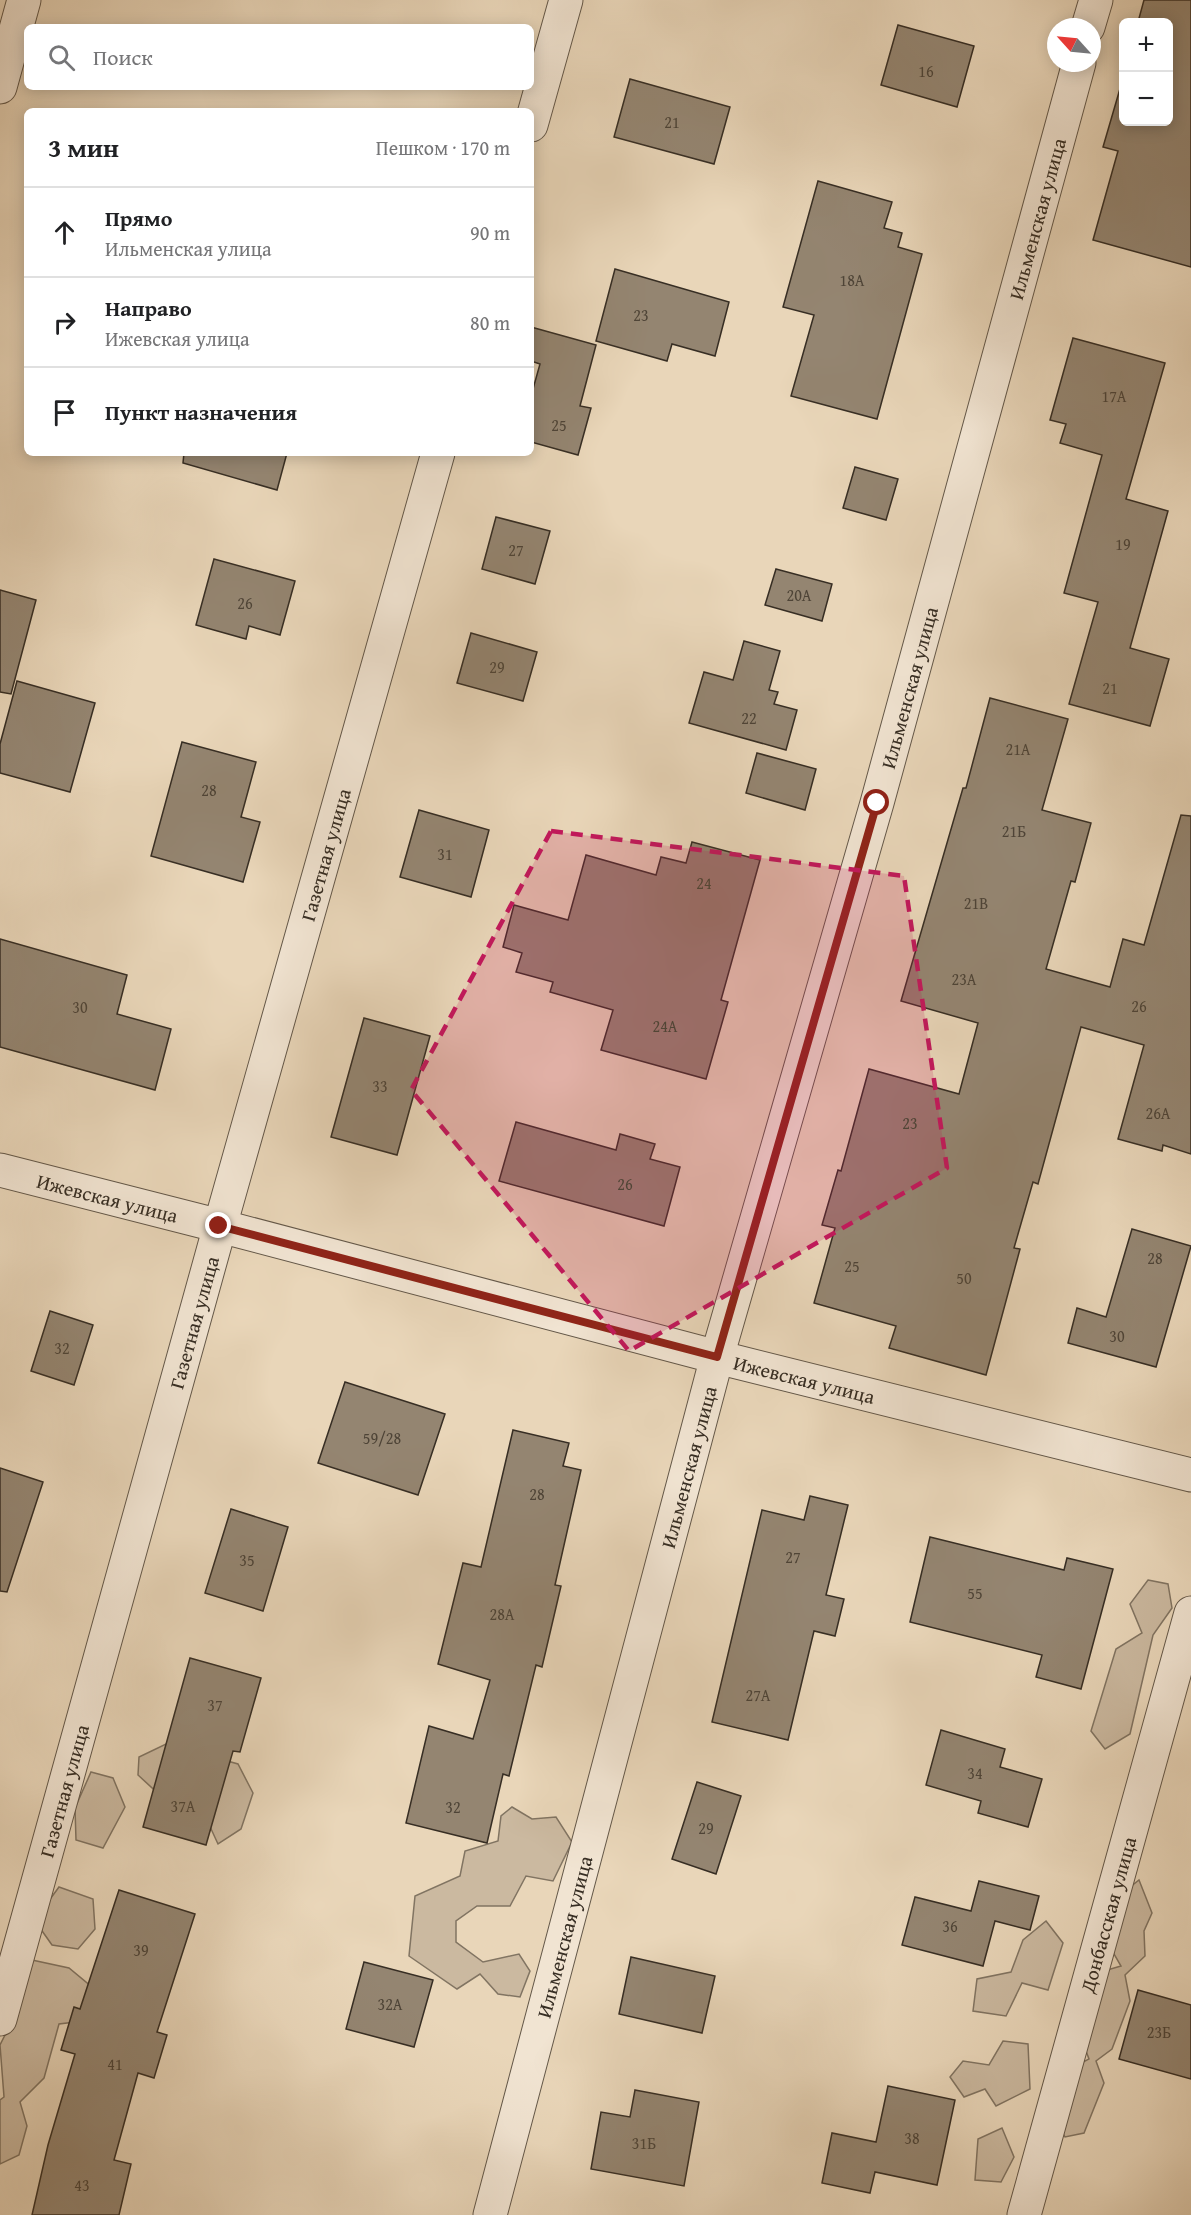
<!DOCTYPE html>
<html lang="ru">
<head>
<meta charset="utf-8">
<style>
	body { margin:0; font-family:"Gentium Book Plus",serif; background:#f6f6f6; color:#202124 }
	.controls { position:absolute; right:18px; top:18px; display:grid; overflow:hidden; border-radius:9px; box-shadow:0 3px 15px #0003 }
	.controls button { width:54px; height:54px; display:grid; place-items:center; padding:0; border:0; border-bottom:2px solid #e0e0e0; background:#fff; color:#202124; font:30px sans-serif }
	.compass { position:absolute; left:1047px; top:18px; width:54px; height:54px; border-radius:50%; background:#fff; box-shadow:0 3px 15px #0003; rotate:297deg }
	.stop { position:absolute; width:18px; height:18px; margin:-14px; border:4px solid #8f2418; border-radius:50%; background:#fff }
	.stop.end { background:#8f2418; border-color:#fff; box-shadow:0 2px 6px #0008 }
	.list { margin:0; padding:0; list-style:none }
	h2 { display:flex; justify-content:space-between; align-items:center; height:78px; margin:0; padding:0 24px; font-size:26px }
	h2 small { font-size:20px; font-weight:400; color:#757577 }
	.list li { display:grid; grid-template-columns:39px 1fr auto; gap:18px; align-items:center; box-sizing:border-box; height:90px; padding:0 24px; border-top:2px solid #e0e0e0 }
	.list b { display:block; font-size:22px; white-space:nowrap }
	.list p { margin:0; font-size:20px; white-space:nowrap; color:#757577 }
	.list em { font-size:20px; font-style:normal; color:#757577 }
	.icon { flex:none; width:33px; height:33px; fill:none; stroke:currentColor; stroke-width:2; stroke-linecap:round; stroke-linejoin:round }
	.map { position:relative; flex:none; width:1191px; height:2215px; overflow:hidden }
	.search { position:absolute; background:#fff; box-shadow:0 3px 15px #0003; left:24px; top:24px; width:510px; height:66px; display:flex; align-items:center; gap:15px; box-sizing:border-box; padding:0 21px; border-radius:9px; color:#757577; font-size:22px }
	.panel { position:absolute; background:#fff; box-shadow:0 3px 15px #0003; left:24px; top:108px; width:510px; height:348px; border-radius:9px }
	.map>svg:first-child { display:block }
	.green { fill:#cbb9a0; stroke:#817462; stroke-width:1.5 }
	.building { fill:#948571; stroke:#372e24; stroke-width:1.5 }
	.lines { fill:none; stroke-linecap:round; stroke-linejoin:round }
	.minor-casing { stroke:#645849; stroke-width:35 }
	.tertiary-casing { stroke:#645849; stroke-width:35 }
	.minor { stroke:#f1e4d2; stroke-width:33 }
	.tertiary { stroke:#f1e4d2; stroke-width:33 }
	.route { stroke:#8f2418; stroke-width:8 }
	.marked { fill:#c2185b; fill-opacity:0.2; stroke:#c2185b; stroke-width:4.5; stroke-dasharray:12 8; stroke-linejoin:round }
	.labels { text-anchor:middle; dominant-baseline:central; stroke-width:6; stroke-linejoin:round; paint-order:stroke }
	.number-label { font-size:16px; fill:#4e4437 }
	.street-label { font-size:20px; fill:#372e24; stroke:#f1e4d2 }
</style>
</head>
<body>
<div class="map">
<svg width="1191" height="2215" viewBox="0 0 1191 2215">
	<rect width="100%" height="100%" fill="#e9d6b9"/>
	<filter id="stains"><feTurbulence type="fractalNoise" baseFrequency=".00333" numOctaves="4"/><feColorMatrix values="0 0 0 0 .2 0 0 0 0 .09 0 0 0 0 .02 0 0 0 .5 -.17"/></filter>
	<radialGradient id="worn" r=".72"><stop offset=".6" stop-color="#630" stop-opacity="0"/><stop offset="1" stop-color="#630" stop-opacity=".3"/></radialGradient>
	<g class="green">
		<path d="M 1148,1580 L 1168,1584 L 1172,1608 L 1153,1635 L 1130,1734 L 1105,1749 L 1091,1731 L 1116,1649 L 1142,1633 L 1130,1604 Z"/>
		<path d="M 166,1744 L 238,1764 L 253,1793 L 241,1829 L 218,1844 L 206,1818 L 162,1797 L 138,1775 L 139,1757 Z"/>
		<path d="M 91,1772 L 113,1778 L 125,1807 L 103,1848 L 76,1840 L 75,1808 Z"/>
		<path d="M 512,1807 L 532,1819 L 556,1817 L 572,1842 L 553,1881 L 526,1876 L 510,1906 L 477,1906 L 456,1921 L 456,1942 L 483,1962 L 519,1954 L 530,1971 L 520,1997 L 498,1994 L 480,1974 L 457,1989 L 409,1956 L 415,1896 L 460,1876 L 465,1851 L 498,1841 L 501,1816 Z"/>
		<path d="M 1139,1880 L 1152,1913 L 1144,1931 L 1145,1956 L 1125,1975 L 1130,2001 L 1112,2049 L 1096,2061 L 1104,2083 L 1084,2133 L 1065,2137 L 1055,2118 L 1072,2068 L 1089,2059 L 1081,2038 L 1100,1972 L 1121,1966 L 1107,1942 L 1119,1896 Z"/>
		<path d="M 59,1887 L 93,1899 L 95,1929 L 78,1949 L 52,1945 L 40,1928 L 45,1906 Z"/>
		<path d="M 1046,1921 L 1063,1943 L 1048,1990 L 1022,1983 L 1006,2016 L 973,2011 L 977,1979 L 1011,1972 L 1023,1940 Z"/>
		<path d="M 32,1960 L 69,1968 L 110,2002 L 100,2019 L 59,2024 L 44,2078 L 20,2102 L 27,2126 L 19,2155 L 0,2164 L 0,2100 L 4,2097 L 0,2045 L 19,2007 Z"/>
		<path d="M 1003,2041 L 1028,2044 L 1030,2089 L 996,2106 L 985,2089 L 964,2097 L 950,2077 L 963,2061 L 989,2065 Z"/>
		<path d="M 1002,2128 L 1014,2157 L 1001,2182 L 975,2180 L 978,2139 Z"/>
	</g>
	<g class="building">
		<path d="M 1144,0 L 1191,0 L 1191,267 L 1093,240 L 1118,151 L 1103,147 L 1124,75 L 1124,122 L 1168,122 L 1168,22 L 1138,22 Z"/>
		<path d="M 898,25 L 974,46 L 957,107 L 881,85 Z"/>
		<path d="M 630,79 L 730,107 L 714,164 L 614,137 Z"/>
		<path d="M 818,181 L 892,202 L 884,228 L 902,233 L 898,247 L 922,254 L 877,419 L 791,396 L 814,315 L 783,307 Z"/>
		<path d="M 615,269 L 729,302 L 715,356 L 672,344 L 667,361 L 596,341 Z"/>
		<path d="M 531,327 L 596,345 L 580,406 L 591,408 L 578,455 L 531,442 L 531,396 L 540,364 L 531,361 Z"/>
		<path d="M 1073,338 L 1165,363 L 1126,499 L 1168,511 L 1130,648 L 1169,659 L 1150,726 L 1069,704 L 1098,602 L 1064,593 L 1102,455 L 1060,443 L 1066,424 L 1050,420 Z"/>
		<path d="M 184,453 L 287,453 L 277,490 L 183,463 Z"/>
		<path d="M 855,467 L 898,479 L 886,520 L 843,508 Z"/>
		<path d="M 496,517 L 550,531 L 535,584 L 482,569 Z"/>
		<path d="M 214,559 L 295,581 L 280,635 L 249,626 L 246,639 L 196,625 Z"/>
		<path d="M 776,569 L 832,584 L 822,621 L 765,605 Z"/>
		<path d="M 0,590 L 36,600 L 11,694 L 0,692 Z"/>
		<path d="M 471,633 L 537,652 L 523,701 L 457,683 Z"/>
		<path d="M 744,641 L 780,651 L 769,690 L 778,692 L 774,704 L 797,710 L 786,750 L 689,723 L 704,672 L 733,680 Z"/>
		<path d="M 17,681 L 95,703 L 70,792 L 0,773 L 0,744 Z"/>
		<path d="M 990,698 L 1068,719 L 1042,810 L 1091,823 L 1075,882 L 1071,881 L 1046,969 L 1110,987 L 1123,939 L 1144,945 L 1181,815 L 1191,816 L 1191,1154 L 1163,1145 L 1162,1151 L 1118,1139 L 1144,1045 L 1081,1027 L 1038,1184 L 1033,1182 L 1014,1248 L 1020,1249 L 986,1375 L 889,1348 L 896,1326 L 814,1303 L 835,1228 L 822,1225 L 838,1170 L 841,1171 L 869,1069 L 959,1094 L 978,1023 L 901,1001 L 963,788 L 966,788 Z"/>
		<path d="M 182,742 L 256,762 L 241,817 L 260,822 L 243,882 L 151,856 Z"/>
		<path d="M 757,753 L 816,769 L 805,810 L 746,793 Z"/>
		<path d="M 419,810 L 489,830 L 471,897 L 400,877 Z"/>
		<path d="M 692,842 L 760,860 L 721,1000 L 728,1002 L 706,1079 L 601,1050 L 613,1010 L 550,992 L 553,982 L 516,972 L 522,953 L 503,947 L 514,905 L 568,920 L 586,855 L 656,875 L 661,857 L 686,863 Z"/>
		<path d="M 0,939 L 127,975 L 117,1014 L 171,1029 L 155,1090 L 0,1047 Z"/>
		<path d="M 364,1018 L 430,1036 L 397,1155 L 331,1137 Z"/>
		<path d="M 516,1122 L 616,1150 L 620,1134 L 655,1144 L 650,1159 L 680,1167 L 664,1226 L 499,1181 Z"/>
		<path d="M 1132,1229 L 1191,1246 L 1156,1367 L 1068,1343 L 1077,1308 L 1106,1317 Z"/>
		<path d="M 50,1311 L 93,1325 L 74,1385 L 31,1371 Z"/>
		<path d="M 345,1382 L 445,1414 L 418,1495 L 318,1463 Z"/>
		<path d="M 513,1430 L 569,1443 L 563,1466 L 581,1470 L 555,1585 L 561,1586 L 542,1667 L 536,1665 L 509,1776 L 503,1774 L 487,1843 L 406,1823 L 429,1726 L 473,1739 L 490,1680 L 438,1664 L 463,1563 L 481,1567 Z"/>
		<path d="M 0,1468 L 43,1482 L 7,1592 L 0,1591 Z"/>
		<path d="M 810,1496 L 848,1505 L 826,1595 L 844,1599 L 835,1636 L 814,1631 L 788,1740 L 712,1722 L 762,1510 L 804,1520 Z"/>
		<path d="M 231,1509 L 288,1527 L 263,1611 L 205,1593 Z"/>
		<path d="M 930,1537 L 1064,1570 L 1067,1558 L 1113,1569 L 1081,1689 L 1036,1677 L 1042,1655 L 910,1622 Z"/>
		<path d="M 190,1658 L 261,1678 L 240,1752 L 233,1751 L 206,1845 L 143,1827 Z"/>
		<path d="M 941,1730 L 1005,1749 L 1000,1767 L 1042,1779 L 1028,1827 L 978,1813 L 981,1801 L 926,1785 Z"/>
		<path d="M 697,1782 L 741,1796 L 716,1874 L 672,1859 Z"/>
		<path d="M 979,1881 L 1039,1896 L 1030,1930 L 995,1921 L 983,1966 L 902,1945 L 915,1897 L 971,1911 Z"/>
		<path d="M 119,1890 L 195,1914 L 157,2032 L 167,2035 L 154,2078 L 138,2073 L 114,2160 L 131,2164 L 119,2215 L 32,2215 L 48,2145 L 75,2054 L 61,2050 L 74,2007 L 80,2009 Z"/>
		<path d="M 631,1957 L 715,1976 L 702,2033 L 619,2014 Z"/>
		<path d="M 364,1962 L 433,1980 L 414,2047 L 346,2029 Z"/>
		<path d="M 1138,1990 L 1191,2005 L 1191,2079 L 1119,2059 Z"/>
		<path d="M 888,2086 L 955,2100 L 937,2185 L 875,2172 L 870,2193 L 822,2183 L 832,2133 L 876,2142 Z"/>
		<path d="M 635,2090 L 699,2102 L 684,2186 L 591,2169 L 601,2112 L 630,2117 Z"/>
	</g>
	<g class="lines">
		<g class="minor-casing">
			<g id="minor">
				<path d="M 1088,27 L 1096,0"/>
				<path d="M 0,87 L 24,0"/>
				<path d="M 531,125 L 566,0"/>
				<path id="s1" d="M 0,1170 L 220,1226 L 717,1357 L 1191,1475"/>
				<path id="s2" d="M 0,2019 L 220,1226 L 438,453"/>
				<path id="s3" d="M 490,2215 L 717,1357 L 877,803 L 1079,63"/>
			</g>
		</g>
		<g class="tertiary-casing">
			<g id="tertiary">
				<path id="s4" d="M 1024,2215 L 1191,1613"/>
			</g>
		</g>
		<use href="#minor" class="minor"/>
		<use href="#tertiary" class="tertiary"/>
	</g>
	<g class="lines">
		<path class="route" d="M 219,1226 L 717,1357 L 877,803"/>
	</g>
	<path class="marked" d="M 551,831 L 904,876 L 947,1168 L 629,1351 L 411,1090 Z"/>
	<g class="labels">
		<g class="number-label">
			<text x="926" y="71">16</text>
			<text x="672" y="122">21</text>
			<text x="852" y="280">18А</text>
			<text x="641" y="315">23</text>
			<text x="1114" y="396">17А</text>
			<text x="559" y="425">25</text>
			<text x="1123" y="544">19</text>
			<text x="516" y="550">27</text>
			<text x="799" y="595">20А</text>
			<text x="245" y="603">26</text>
			<text x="497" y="667">29</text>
			<text x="1110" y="688">21</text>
			<text x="749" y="718">22</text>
			<text x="1018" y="749">21А</text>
			<text x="209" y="790">28</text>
			<text x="1014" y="831">21Б</text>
			<text x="445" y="854">31</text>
			<text x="704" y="883">24</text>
			<text x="976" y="903">21В</text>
			<text x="964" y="979">23А</text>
			<text x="1139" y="1006">26</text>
			<text x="80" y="1007">30</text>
			<text x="665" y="1026">24А</text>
			<text x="380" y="1086">33</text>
			<text x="1158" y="1113">26А</text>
			<text x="910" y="1123">23</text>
			<text x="625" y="1184">26</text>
			<text x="1155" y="1258">28</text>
			<text x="852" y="1266">25</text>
			<text x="964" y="1278">50</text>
			<text x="1117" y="1336">30</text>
			<text x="62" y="1348">32</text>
			<text x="382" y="1438">59/28</text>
			<text x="537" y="1494">28</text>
			<text x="793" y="1557">27</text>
			<text x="247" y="1560">35</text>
			<text x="975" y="1593">55</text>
			<text x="502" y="1614">28А</text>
			<text x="758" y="1695">27А</text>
			<text x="215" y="1705">37</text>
			<text x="975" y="1773">34</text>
			<text x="183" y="1806">37А</text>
			<text x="453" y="1807">32</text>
			<text x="706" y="1828">29</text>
			<text x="950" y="1926">36</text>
			<text x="141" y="1950">39</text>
			<text x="390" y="2004">32А</text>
			<text x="1159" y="2032">23Б</text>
			<text x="115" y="2064">41</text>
			<text x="912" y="2138">38</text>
			<text x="644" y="2143">31Б</text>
			<text x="82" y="2185">43</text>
		</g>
		<g class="street-label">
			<text stroke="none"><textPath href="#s3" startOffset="2070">Ильменская улица</textPath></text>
			<text stroke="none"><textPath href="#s3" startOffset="1584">Ильменская улица</textPath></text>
			<text stroke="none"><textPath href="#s2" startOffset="1209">Газетная улица</textPath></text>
			<text stroke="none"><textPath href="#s1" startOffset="111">Ижевская улица</textPath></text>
			<text stroke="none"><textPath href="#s2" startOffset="723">Газетная улица</textPath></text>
			<text stroke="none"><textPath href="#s1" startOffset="831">Ижевская улица</textPath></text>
			<text stroke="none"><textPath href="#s3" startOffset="774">Ильменская улица</textPath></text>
			<text stroke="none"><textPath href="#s2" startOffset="237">Газетная улица</textPath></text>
			<text stroke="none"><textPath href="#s4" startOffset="312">Донбасская улица</textPath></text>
			<text stroke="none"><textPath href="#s3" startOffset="288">Ильменская улица</textPath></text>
		</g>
	</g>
	<rect width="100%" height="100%" filter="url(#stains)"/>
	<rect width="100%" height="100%" fill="url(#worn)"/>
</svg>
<div class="controls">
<button>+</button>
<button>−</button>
</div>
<svg class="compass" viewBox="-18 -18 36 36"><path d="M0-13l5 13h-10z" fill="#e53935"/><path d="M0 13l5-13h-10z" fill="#757577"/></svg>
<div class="stop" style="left:877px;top:803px"></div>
<div class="stop end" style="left:219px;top:1226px"></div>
<div class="search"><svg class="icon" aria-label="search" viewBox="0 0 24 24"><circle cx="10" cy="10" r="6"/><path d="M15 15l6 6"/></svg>Поиск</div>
<section class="panel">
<h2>3 мин<small>Пешком · 170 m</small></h2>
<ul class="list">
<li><svg class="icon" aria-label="ahead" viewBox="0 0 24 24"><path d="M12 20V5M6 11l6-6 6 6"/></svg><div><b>Прямо</b><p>Ильменская улица</p></div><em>90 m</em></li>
<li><svg class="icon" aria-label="right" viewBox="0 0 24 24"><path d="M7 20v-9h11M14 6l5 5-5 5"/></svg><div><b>Направо</b><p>Ижевская улица</p></div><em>80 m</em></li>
<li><svg class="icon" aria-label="arrive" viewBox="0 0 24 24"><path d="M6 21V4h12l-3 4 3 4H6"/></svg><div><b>Пункт назначения</b></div></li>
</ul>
</section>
</div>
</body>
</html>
